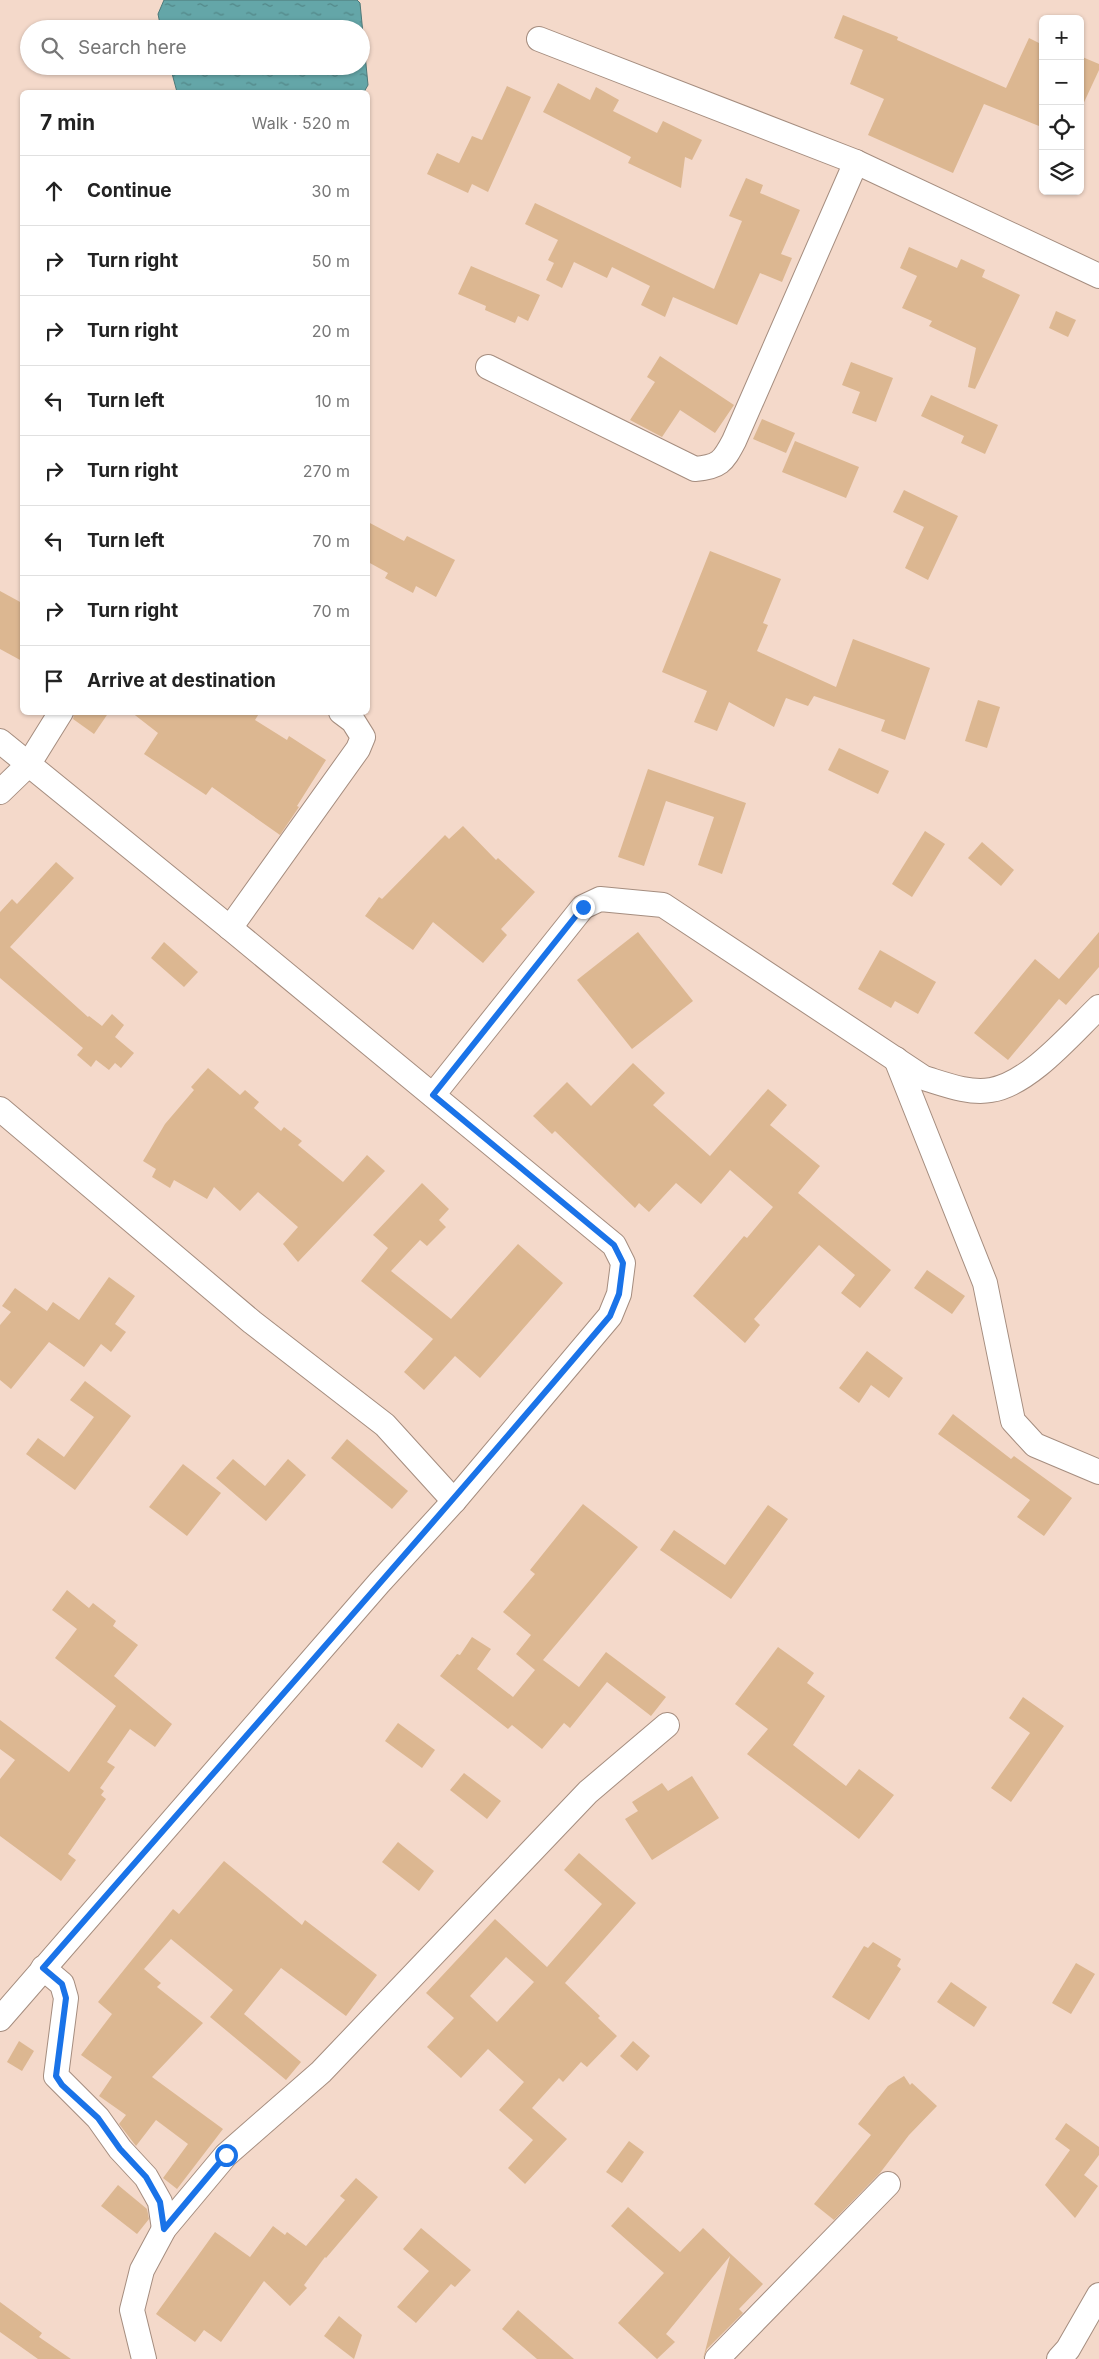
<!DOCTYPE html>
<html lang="en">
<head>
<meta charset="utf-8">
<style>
	body { margin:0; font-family:Inter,sans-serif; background:#f2f2f2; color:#222 }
	.controls { position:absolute; right:15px; top:15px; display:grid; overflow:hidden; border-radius:8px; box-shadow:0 1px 4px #0004 }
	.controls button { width:45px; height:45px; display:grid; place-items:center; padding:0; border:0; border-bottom:1px solid #e0e0e0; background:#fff; color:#222; font:25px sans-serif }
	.stop { position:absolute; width:15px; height:15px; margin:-11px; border:4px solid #1a73e8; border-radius:50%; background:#fff }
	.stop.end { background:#1a73e8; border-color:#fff; box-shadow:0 1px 5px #0008 }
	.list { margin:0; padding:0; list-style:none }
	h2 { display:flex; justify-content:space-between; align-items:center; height:65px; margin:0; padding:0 20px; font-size:21px }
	h2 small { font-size:16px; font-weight:400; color:#767676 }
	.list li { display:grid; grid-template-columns:32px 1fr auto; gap:15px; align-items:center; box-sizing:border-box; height:70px; padding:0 20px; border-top:1px solid #e0e0e0 }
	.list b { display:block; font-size:19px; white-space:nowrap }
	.list em { font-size:16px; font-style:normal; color:#767676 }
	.icon { flex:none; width:28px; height:28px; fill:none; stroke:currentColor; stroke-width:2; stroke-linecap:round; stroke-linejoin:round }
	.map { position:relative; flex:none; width:1099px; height:2359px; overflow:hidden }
	.search { position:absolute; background:#fff; box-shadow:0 1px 4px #0004; left:20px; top:20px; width:350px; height:55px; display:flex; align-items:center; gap:12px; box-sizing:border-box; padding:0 18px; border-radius:28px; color:#767676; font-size:19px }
	.panel { position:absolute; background:#fff; box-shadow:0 1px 4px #0004; left:20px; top:90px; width:350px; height:625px; border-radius:8px }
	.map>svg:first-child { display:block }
	.water { fill:url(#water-ripples); stroke:#4e7979 }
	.building { fill:#dcb791; fill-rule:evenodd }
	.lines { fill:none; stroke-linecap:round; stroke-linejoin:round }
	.minor-casing { stroke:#a58d7f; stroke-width:26 }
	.minor { stroke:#fff; stroke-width:24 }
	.route { stroke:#1a73e8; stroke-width:6 }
</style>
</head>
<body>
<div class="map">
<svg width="1099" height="2359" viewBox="0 0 1099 2359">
	<defs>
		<pattern id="water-ripples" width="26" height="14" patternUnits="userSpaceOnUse" patternTransform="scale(1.25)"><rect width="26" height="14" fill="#64a6a8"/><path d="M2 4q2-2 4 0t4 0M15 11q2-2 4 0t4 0" fill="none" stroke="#528687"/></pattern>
	</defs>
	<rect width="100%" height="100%" fill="#f4d9ca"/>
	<path class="water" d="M 164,0 L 357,0 L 360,3 L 368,85 L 364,92 L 177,92 L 170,66 L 361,66 L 361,29 L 161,29 L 158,14 Z"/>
	<g class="building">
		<path d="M 843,15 L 898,37 L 897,40 L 1006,88 L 1029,38 L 1043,45 L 1043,117 L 1039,126 L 984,104 L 953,173 L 868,135 L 884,99 L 850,84 L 863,50 L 834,38 Z"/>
		<path d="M 1080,56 L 1099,64 L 1099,70 L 1080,111 Z"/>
		<path d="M 558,83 L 590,100 L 596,87 L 619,100 L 613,111 L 657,133 L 663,121 L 702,140 L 692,160 L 685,157 L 681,188 L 628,163 L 631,157 L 543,112 Z"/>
		<path d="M 507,86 L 531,97 L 488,192 L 472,184 L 468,193 L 427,174 L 437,153 L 459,163 L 472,136 L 482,140 Z"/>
		<path d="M 746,178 L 763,185 L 760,193 L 800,210 L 781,254 L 792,258 L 782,282 L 760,273 L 737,325 L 673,297 L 665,317 L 641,305 L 650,286 L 612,267 L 607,278 L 574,262 L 562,288 L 546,280 L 554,263 L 548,260 L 558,240 L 525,224 L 535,203 L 714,289 L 742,221 L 729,216 Z"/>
		<path d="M 909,247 L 957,268 L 961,259 L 985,270 L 982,277 L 1020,295 L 975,389 L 968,387 L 976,348 L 929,326 L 932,321 L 902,308 L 917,276 L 900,268 Z"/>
		<path d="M 471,266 L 540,295 L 528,321 L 518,316 L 515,323 L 485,310 L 486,306 L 458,294 Z"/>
		<path d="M 1056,311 L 1076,320 L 1068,337 L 1049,328 Z"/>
		<path d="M 660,356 L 734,405 L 715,433 L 680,410 L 662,437 L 630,420 L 655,382 L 647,377 Z"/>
		<path d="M 851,362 L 893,378 L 876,422 L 852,413 L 860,392 L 842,385 Z"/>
		<path d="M 931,395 L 998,425 L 985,454 L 961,443 L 964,436 L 921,416 Z"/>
		<path d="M 762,419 L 795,433 L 786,453 L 753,439 Z"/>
		<path d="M 795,441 L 859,467 L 846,498 L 782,472 Z"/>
		<path d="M 904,490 L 958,516 L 928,580 L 905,568 L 924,527 L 893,512 Z"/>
		<path d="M 368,522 L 404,541 L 407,536 L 455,560 L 436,597 L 416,586 L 413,593 L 385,578 L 388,573 L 368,562 Z"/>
		<path d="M 710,551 L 781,579 L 763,623 L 768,625 L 757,651 L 836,687 L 853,639 L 930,668 L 905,740 L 881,731 L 885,720 L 814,696 L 808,706 L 786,698 L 774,727 L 729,702 L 717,731 L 694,722 L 707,691 L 662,672 Z"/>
		<path d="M 0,591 L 22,603 L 22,661 L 0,649 Z"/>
		<path d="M 978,700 L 1000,707 L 987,748 L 965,741 Z"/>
		<path d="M 75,712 L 109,712 L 94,734 L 73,719 Z"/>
		<path d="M 131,712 L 260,712 L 255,720 L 287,740 L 289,736 L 326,760 L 297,806 L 299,807 L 280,835 L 212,787 L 206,795 L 144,754 L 158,733 Z"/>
		<path d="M 839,748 L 889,771 L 878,794 L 828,770 Z"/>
		<path d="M 648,769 L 746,803 L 722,874 L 698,865 L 714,817 L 666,801 L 644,866 L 618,857 Z"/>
		<path d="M 463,826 L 496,860 L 498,858 L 535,892 L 501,929 L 507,935 L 483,963 L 433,922 L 413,950 L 365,916 L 379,897 L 382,899 L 445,835 L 449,839 Z"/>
		<path d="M 925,831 L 945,844 L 912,897 L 892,884 Z"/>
		<path d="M 982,842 L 1014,870 L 1001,886 L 968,858 Z"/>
		<path d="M 56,862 L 74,878 L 10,947 L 88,1017 L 89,1016 L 102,1026 L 112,1014 L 124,1025 L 115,1037 L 134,1053 L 121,1068 L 115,1063 L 109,1070 L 96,1060 L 91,1067 L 77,1055 L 83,1048 L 0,978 L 0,912 L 12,899 L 17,904 Z"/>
		<path d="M 638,932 L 693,1001 L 632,1049 L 577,980 Z"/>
		<path d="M 1099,932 L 1099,967 L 1066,1005 L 1059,999 L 1008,1060 L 974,1033 L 1035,959 L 1059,979 Z"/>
		<path d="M 164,942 L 198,972 L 184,987 L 151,958 Z"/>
		<path d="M 880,950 L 936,982 L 918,1014 L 895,1001 L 891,1008 L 858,989 Z"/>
		<path d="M 633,1063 L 665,1093 L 653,1105 L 710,1156 L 768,1089 L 787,1105 L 770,1125 L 820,1166 L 798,1193 L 891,1270 L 860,1308 L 841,1293 L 855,1275 L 819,1245 L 754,1319 L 760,1325 L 745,1343 L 693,1296 L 744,1236 L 747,1238 L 773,1207 L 730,1170 L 701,1204 L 676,1183 L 649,1212 L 639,1203 L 635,1208 L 555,1131 L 552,1134 L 533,1116 L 567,1082 L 591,1106 Z"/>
		<path d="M 208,1068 L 240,1095 L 245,1090 L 259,1102 L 254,1108 L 281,1131 L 284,1127 L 302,1141 L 298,1145 L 343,1182 L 367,1155 L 385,1171 L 298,1262 L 283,1244 L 298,1227 L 258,1192 L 240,1211 L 214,1187 L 207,1199 L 174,1180 L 170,1188 L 152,1177 L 156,1169 L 143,1161 L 165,1124 L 194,1090 L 191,1087 Z"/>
		<path d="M 422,1183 L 449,1209 L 439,1220 L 446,1227 L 427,1246 L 420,1240 L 391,1271 L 451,1319 L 518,1244 L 563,1283 L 480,1378 L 455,1356 L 424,1390 L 404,1372 L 433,1339 L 361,1281 L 388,1248 L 373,1235 Z"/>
		<path d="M 927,1270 L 965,1296 L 952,1314 L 914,1288 Z"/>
		<path d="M 109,1277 L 135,1296 L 115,1324 L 126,1332 L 111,1352 L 101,1344 L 84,1367 L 49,1342 L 11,1389 L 0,1380 L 0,1325 L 11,1312 L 2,1306 L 15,1288 L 47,1311 L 53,1302 L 79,1320 Z"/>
		<path d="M 867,1351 L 903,1378 L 889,1398 L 871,1385 L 859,1403 L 839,1388 Z"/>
		<path d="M 85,1381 L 131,1416 L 75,1490 L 26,1454 L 38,1438 L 64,1457 L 94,1417 L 70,1400 Z"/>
		<path d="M 953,1414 L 1011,1459 L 1014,1456 L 1072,1498 L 1044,1536 L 1017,1517 L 1030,1500 L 938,1434 Z"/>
		<path d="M 347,1439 L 408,1491 L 392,1509 L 331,1458 Z"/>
		<path d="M 233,1459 L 265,1486 L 288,1459 L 306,1475 L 266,1521 L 216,1478 Z"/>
		<path d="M 183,1464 L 221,1493 L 187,1536 L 149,1507 Z"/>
		<path d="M 583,1504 L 638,1547 L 543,1660 L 579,1687 L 606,1652 L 666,1697 L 651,1716 L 607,1682 L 570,1728 L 564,1723 L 542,1749 L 512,1725 L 508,1729 L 440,1676 L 457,1654 L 460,1655 L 472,1637 L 491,1649 L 477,1669 L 513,1697 L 535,1670 L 516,1654 L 531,1635 L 503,1612 L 535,1574 L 530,1570 Z"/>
		<path d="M 768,1505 L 788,1519 L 731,1599 L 660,1550 L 674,1530 L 725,1565 Z"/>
		<path d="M 67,1590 L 89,1608 L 93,1603 L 116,1621 L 113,1626 L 138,1645 L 114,1676 L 172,1724 L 155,1747 L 130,1729 L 107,1762 L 115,1767 L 100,1788 L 104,1791 L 101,1795 L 106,1799 L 68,1854 L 76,1860 L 61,1881 L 0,1836 L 0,1779 L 15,1760 L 0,1749 L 0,1720 L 69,1772 L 116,1706 L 55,1658 L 77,1629 L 52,1610 Z"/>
		<path d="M 778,1647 L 814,1673 L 807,1683 L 825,1696 L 793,1745 L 846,1786 L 859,1769 L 894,1795 L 859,1839 L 747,1754 L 768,1729 L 735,1704 Z"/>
		<path d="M 1023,1697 L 1064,1726 L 1011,1802 L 991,1788 L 1030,1733 L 1009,1718 Z"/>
		<path d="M 398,1723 L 435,1750 L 422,1768 L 385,1741 Z"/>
		<path d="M 464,1773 L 501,1801 L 487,1819 L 450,1790 Z"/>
		<path d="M 692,1776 L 719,1818 L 652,1860 L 625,1819 L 638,1811 L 632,1802 L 662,1783 L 668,1791 Z"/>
		<path d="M 398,1842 L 434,1871 L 419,1891 L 382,1862 Z"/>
		<path d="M 579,1853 L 636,1903 L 565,1983 L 600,2016 L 598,2018 L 617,2036 L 587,2067 L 581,2062 L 563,2082 L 559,2078 L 532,2108 L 567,2139 L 525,2184 L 508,2168 L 533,2140 L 499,2110 L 524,2082 L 488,2049 L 461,2078 L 427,2047 L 454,2018 L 426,1993 L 495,1919 L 547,1967 L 602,1904 L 564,1870 ZM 506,1957 L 534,1982 L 497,2022 L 470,1996 Z"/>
		<path d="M 224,1861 L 302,1925 L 305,1920 L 377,1975 L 346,2016 L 281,1968 L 244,2014 L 301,2062 L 286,2080 L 210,2017 L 233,1990 L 171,1939 L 144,1969 L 161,1983 L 157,1987 L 203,2023 L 152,2077 L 223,2129 L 177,2189 L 163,2178 L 188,2144 L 156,2120 L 136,2146 L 119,2124 L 126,2115 L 99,2096 L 112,2077 L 81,2055 L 112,2014 L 98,2002 L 173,1909 L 179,1914 Z"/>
		<path d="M 873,1942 L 901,1959 L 897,1966 L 901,1969 L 869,2020 L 832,1997 L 864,1946 L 868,1948 Z"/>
		<path d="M 1076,1963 L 1095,1974 L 1071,2014 L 1052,2003 Z"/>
		<path d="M 951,1982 L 987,2007 L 974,2027 L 937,2002 Z"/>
		<path d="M 19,2041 L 34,2051 L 22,2071 L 7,2062 Z"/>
		<path d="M 633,2041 L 650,2056 L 637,2071 L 620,2056 Z"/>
		<path d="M 904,2076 L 910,2085 L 912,2083 L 937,2106 L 909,2135 L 880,2173 L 834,2220 L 814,2204 L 871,2135 L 858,2124 L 888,2086 Z"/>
		<path d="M 1066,2123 L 1099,2147 L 1099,2155 L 1084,2175 L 1098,2186 L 1075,2218 L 1045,2185 L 1070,2150 L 1055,2139 Z"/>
		<path d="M 629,2141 L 644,2152 L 622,2183 L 606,2172 Z"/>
		<path d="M 356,2178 L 378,2197 L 326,2258 L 325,2257 L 304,2285 L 307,2288 L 290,2306 L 264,2281 L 221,2342 L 204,2330 L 195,2342 L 156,2314 L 215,2232 L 250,2257 L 273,2226 L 285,2235 L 287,2232 L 306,2246 L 345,2200 L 340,2196 Z"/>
		<path d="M 118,2185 L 147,2209 L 149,2219 L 137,2234 L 101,2206 Z"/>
		<path d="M 628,2207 L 680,2252 L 703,2228 L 763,2284 L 739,2309 L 743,2313 L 707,2349 L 703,2359 L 730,2256 L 666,2334 L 675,2342 L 657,2359 L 618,2323 L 664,2273 L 611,2226 Z"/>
		<path d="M 421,2228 L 471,2270 L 455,2287 L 451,2284 L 416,2323 L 397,2307 L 429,2271 L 403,2249 Z"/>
		<path d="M 0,2302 L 42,2333 L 39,2337 L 71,2359 L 38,2359 L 0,2332 Z"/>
		<path d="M 518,2310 L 574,2359 L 537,2359 L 502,2329 Z"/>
		<path d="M 339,2316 L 362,2335 L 354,2359 L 324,2336 Z"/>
	</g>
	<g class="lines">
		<g class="minor-casing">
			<g id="minor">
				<path d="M 539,39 L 856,162 L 1099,276"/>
				<path d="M 488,367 L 695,469 C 719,467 723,462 734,441 L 856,162"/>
				<path d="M 0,741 L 230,928 L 614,1245 L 623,1263 L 619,1294 L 610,1316 L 454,1501 L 379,1583 L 0,2019"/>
				<path d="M 0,792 L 28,765 L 61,712"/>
				<path d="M 230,928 L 358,749 L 363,737 L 353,721 L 341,712"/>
				<path d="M 896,1059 L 985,1283 L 1013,1421 L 1035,1445 L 1099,1472"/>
				<path d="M 433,1095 L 583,907 L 600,899 L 663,905 L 924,1078 C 944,1084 969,1094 991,1090 C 1029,1084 1071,1034 1099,1007"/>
				<path d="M 0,1109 L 252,1322 L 385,1425 L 454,1501"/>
				<path d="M 43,1968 L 62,1984 L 66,1998 L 56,2076 L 98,2118 L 120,2149 L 146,2177 L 160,2202 L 164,2229"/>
				<path d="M 144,2359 L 132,2310 L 142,2270 L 164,2229 L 226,2155 L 321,2072 L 588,1792 L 667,1725"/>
				<path d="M 717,2359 L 888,2184"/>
				<path d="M 1059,2359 L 1068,2349 L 1099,2295"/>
			</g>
		</g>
		<use href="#minor" class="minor"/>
	</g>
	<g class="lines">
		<path class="route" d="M 226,2155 L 164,2229 L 160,2202 L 146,2177 L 120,2149 L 98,2118 L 62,2085 L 56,2076 L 66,1998 L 62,1984 L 43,1968 C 232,1751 424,1536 610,1316 L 619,1294 L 623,1263 L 614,1245 L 433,1095 L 583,907"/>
	</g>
</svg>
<div class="controls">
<button>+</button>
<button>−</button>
<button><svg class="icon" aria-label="locate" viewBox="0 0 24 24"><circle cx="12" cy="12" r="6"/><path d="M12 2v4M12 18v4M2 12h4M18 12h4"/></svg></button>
<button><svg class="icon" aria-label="layers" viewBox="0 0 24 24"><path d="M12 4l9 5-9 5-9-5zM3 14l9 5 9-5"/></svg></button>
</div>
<div class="stop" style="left:226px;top:2155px"></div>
<div class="stop end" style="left:583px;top:907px"></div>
<div class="search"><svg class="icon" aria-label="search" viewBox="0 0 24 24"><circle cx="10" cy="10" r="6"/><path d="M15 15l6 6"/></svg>Search here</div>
<section class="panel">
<h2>7 min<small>Walk · 520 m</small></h2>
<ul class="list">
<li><svg class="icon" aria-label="ahead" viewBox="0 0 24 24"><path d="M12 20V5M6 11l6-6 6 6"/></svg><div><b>Continue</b></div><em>30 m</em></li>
<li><svg class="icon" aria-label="right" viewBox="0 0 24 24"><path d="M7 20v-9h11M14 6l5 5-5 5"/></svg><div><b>Turn right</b></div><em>50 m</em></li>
<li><svg class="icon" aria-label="right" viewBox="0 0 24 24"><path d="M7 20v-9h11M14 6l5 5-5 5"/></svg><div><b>Turn right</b></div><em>20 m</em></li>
<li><svg class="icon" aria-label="left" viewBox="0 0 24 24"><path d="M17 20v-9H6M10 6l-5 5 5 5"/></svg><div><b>Turn left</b></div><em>10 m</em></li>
<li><svg class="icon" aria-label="right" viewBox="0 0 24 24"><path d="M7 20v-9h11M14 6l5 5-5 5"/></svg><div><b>Turn right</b></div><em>270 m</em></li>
<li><svg class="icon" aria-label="left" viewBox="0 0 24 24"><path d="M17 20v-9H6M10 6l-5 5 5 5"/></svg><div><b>Turn left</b></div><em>70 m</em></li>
<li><svg class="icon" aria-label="right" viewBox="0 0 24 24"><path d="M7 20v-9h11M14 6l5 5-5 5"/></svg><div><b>Turn right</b></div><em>70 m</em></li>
<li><svg class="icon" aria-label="arrive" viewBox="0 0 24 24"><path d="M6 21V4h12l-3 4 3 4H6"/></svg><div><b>Arrive at destination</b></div></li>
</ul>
</section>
</div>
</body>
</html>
